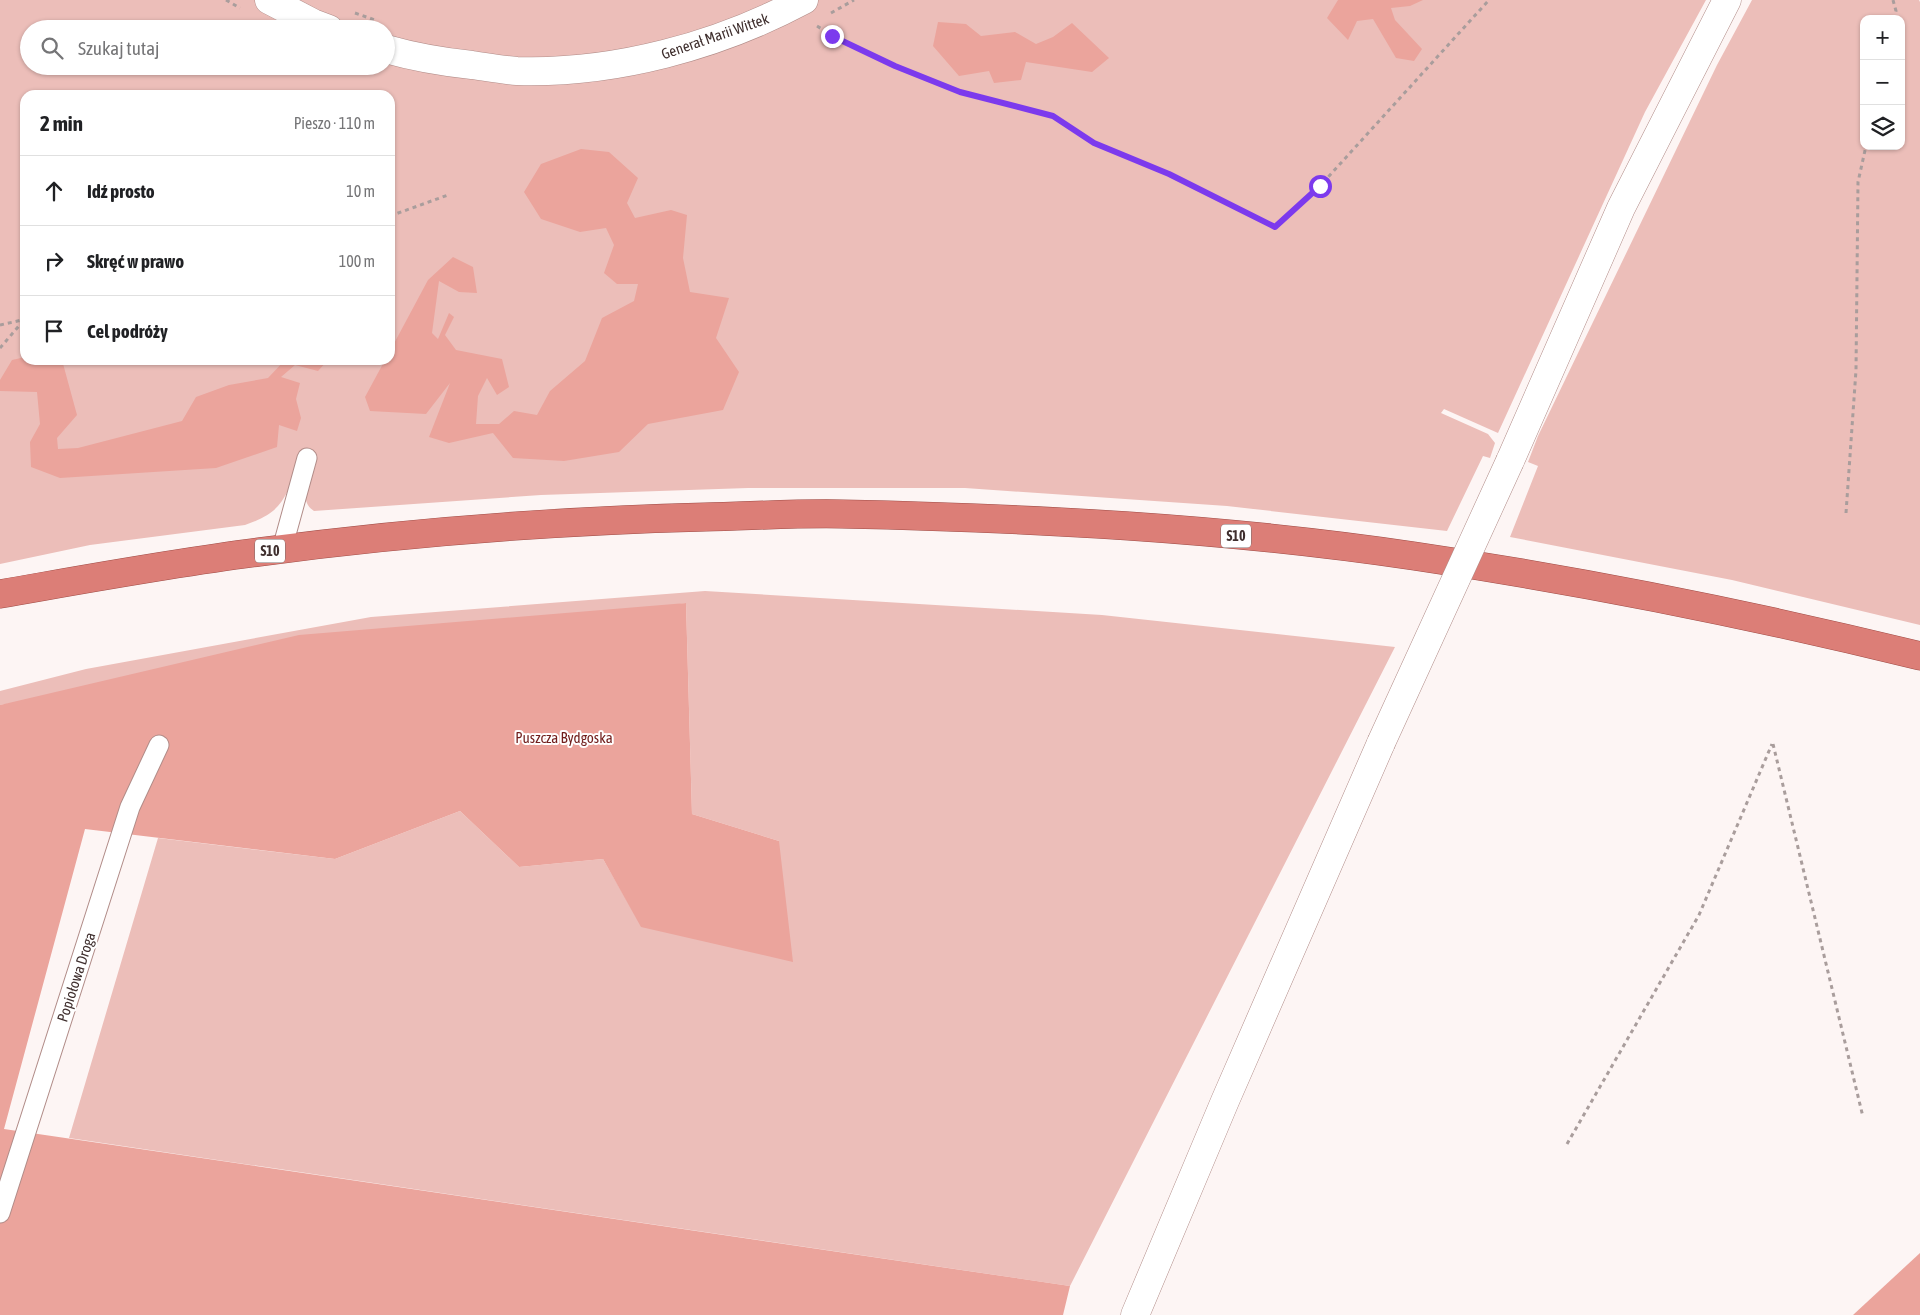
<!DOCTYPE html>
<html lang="pl">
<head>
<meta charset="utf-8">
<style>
	body { margin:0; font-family:"Asap Condensed",sans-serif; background:#f6f6f6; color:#202124 }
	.controls { position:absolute; right:15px; top:15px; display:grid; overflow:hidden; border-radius:10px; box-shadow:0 1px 4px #0004 }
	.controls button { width:45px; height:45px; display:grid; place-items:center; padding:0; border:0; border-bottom:1px solid #e0e0e0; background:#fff; color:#202124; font:25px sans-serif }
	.stop { position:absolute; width:15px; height:15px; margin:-11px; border:4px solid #7c3aed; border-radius:50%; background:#fff }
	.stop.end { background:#7c3aed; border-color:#fff; box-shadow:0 1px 5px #0008 }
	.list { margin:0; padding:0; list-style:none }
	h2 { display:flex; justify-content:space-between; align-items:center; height:65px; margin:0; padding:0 20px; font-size:21px }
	h2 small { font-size:16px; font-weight:400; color:#757577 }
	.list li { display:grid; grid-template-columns:32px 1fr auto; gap:15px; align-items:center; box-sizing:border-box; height:70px; padding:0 20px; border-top:1px solid #e0e0e0 }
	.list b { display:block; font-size:19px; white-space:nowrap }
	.list em { font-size:16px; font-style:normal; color:#757577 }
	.icon { flex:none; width:28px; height:28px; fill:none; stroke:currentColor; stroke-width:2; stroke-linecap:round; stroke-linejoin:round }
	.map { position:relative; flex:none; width:1920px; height:1315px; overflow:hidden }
	.search { position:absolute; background:#fff; box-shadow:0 1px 4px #0004; left:20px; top:20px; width:375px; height:55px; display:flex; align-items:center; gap:12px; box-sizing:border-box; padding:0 18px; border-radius:28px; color:#757577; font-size:19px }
	.panel { position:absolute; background:#fff; box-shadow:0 1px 4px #0004; left:20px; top:90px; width:375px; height:275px; border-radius:15px }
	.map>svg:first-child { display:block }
	.green { fill:#ecbeb9; fill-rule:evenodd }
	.forest { fill:#eba49c }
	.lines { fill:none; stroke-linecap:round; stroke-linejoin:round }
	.service-casing { stroke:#b18c88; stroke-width:21 }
	.minor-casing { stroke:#b18c88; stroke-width:29 }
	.trunk-casing { stroke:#9f4d47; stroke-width:29 }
	.path { stroke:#a99d9c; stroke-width:3; stroke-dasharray:4 4; stroke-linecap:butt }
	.service { stroke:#fff; stroke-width:19 }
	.minor { stroke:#fff; stroke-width:28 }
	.trunk { stroke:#dc7e77; stroke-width:28 }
	.minor-bridge-casing { stroke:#b18c88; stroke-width:29; stroke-linecap:butt }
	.minor-bridge { stroke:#fff; stroke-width:28 }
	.route { stroke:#7c3aed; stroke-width:6 }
	.labels { text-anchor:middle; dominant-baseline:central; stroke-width:4; stroke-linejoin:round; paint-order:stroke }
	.shield { fill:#fff; stroke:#796d6d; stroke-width:1 }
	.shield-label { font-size:14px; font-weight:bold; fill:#3f2f2e }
	.street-label { font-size:15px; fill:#3f2f2e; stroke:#fff }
	.park-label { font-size:15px; fill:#711e1c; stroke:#fff }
</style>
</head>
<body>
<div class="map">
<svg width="1920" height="1315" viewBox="0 0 1920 1315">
	<rect width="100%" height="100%" fill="#fdf5f4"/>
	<g class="green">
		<path d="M 0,0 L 1706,0 L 1645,112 L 1498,433 L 1444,409 L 1441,413 L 1488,434 L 1495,443 L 1490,458 L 1483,456 L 1447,531 L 1227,506 L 965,488 L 748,488 L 541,495 L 314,511 C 296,499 312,479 316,463 L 299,465 C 284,499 283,512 245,525 L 90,545 L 0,564 ZM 29,29 L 386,29 L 386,66 L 29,66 ZM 25,95 L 390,95 L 390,360 L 25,360 Z"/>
		<path d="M 1752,0 L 1919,0 L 1920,2 L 1920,625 L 1732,580 L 1510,537 L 1538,466 L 1528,462 L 1538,436 L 1717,65 ZM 1864,19 L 1901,19 L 1901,146 L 1864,146 Z"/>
		<path d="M 705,591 L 1102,615 L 1395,647 L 1070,1286 L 69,1138 L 158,838 L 335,859 L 460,811 L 519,867 L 603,859 L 642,927 L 779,841 L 692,814 L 686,603 L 0,705 L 0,691 L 86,669 L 371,617 Z"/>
	</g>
	<g class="forest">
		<path d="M 1338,0 L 1423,0 L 1410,6 L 1391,8 L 1395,20 L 1422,49 L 1414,61 L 1396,58 L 1373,19 L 1357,21 L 1348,40 L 1327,18 Z"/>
		<path d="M 938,22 L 966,24 L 981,36 L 1015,32 L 1036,44 L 1053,37 L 1072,23 L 1109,58 L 1092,72 L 1026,62 L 1021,80 L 994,83 L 989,71 L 959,76 L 933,46 Z"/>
		<path d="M 581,149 L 609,152 L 638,178 L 627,203 L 635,218 L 671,210 L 687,215 L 683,258 L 690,292 L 729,298 L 716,338 L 739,372 L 723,410 L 648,424 L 619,452 L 564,461 L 513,458 L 493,433 L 449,443 L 429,437 L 450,383 L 426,414 L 370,411 L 365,397 L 385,360 L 390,360 L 390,351 L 428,280 L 453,257 L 473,267 L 477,293 L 459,292 L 439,281 L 432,333 L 438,339 L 449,313 L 454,317 L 445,335 L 456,350 L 502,359 L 509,387 L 497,395 L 487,378 L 478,396 L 476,424 L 499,424 L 514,411 L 537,415 L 550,391 L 585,361 L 602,318 L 634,301 L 638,284 L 617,284 L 604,273 L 614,245 L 606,228 L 580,232 L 541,219 L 524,192 L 541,164 Z"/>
		<path d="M 25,357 L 25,360 L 62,360 L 77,415 L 57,438 L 58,449 L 78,448 L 182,421 L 196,397 L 229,385 L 268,378 L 285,360 L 328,360 L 318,371 L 295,365 L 281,377 L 300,383 L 296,399 L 301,418 L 297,431 L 279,425 L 277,447 L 216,468 L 60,478 L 31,467 L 30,442 L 40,424 L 37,392 L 0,391 L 0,380 L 12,360 Z"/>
		<path d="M 686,603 L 692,814 L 779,841 L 793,962 L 641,927 L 603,859 L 519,867 L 460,811 L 335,859 L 85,829 L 4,1129 L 1070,1286 L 1063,1315 L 0,1315 L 0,705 L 299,635 Z"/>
		<path d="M 1920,1253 L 1920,1315 L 1853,1315 Z"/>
	</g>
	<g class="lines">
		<g class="service-casing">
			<g id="service">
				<path d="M 282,549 L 307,458"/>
				<path d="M 0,1213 L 130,807 L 159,745"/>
			</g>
		</g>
		<g class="minor-casing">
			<g id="minor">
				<path d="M 269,0 L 313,23 L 329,29"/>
				<path d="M 386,49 C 414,57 443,62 472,65 C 486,67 502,70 517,71 C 614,74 718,46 804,0"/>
				<path d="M 1510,461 L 1621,208 L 1727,0"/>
				<path d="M 1135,1315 L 1225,1101 L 1381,743"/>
			</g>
		</g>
		<g class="trunk-casing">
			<path id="trunk" d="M 0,594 C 86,579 172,563 259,552 C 407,532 557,521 705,517 C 751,516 796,513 842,514 C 1032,518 1226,528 1414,556 C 1584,581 1753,615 1920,656"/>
		</g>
		<g class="path">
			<path d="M 226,0 L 240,8"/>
			<path d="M 1893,0 L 1896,11 L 1894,19"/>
			<path d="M 355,13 L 375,20"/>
			<path d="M 831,13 L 854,0"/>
			<path d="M 817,26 L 833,36 L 895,66 L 960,92 L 1053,116 L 1094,143 L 1169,174 L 1275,227 L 1320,186 L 1489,0"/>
			<path d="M 390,216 L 448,195"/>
			<path d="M 0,325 L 22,320"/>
			<path d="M 0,348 L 24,320"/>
			<path d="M 1846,513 L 1856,370 L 1858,182 L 1866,146"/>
			<path d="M 1773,744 L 1863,1117"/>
			<path d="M 1567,1144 L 1699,915 L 1772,744"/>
		</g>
		<use href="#service" class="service"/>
		<use href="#minor" class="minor"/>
		<use href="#trunk" class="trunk"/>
		<g class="minor-bridge-casing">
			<path id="minor-bridge" d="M 1381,743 L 1510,461"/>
		</g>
		<use href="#minor-bridge" class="minor-bridge"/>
	</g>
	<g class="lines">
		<path class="route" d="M 832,36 L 895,66 L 960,92 L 1053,116 L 1094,143 L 1169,174 L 1275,227 L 1320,186"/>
	</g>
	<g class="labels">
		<g class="shield">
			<rect x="1221" y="524.5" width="30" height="23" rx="4"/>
			<rect x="255" y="539.5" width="30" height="23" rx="4"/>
		</g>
		<g class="shield-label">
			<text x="1236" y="536">S10</text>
			<text x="270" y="551">S10</text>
		</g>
		<g class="street-label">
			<text transform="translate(715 36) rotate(-19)">Generał Marii Wittek</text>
			<text transform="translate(76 977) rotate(-72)">Popiołowa Droga</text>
		</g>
		<g class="park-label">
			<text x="564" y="737">Puszcza Bydgoska</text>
		</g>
	</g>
</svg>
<div class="controls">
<button>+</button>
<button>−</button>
<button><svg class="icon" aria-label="layers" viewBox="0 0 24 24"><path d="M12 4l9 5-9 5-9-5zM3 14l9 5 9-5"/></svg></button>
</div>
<div class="stop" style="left:1320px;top:186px"></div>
<div class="stop end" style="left:832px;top:36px"></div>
<div class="search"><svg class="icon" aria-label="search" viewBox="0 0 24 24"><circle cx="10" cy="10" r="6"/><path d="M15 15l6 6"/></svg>Szukaj tutaj</div>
<section class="panel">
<h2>2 min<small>Pieszo · 110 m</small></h2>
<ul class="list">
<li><svg class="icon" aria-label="ahead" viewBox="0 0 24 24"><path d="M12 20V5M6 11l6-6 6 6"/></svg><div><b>Idź prosto</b></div><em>10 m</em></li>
<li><svg class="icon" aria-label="right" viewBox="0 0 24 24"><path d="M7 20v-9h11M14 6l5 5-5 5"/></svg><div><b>Skręć w prawo</b></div><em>100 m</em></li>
<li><svg class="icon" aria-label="arrive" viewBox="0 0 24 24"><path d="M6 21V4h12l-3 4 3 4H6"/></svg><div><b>Cel podróży</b></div></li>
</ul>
</section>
</div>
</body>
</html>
